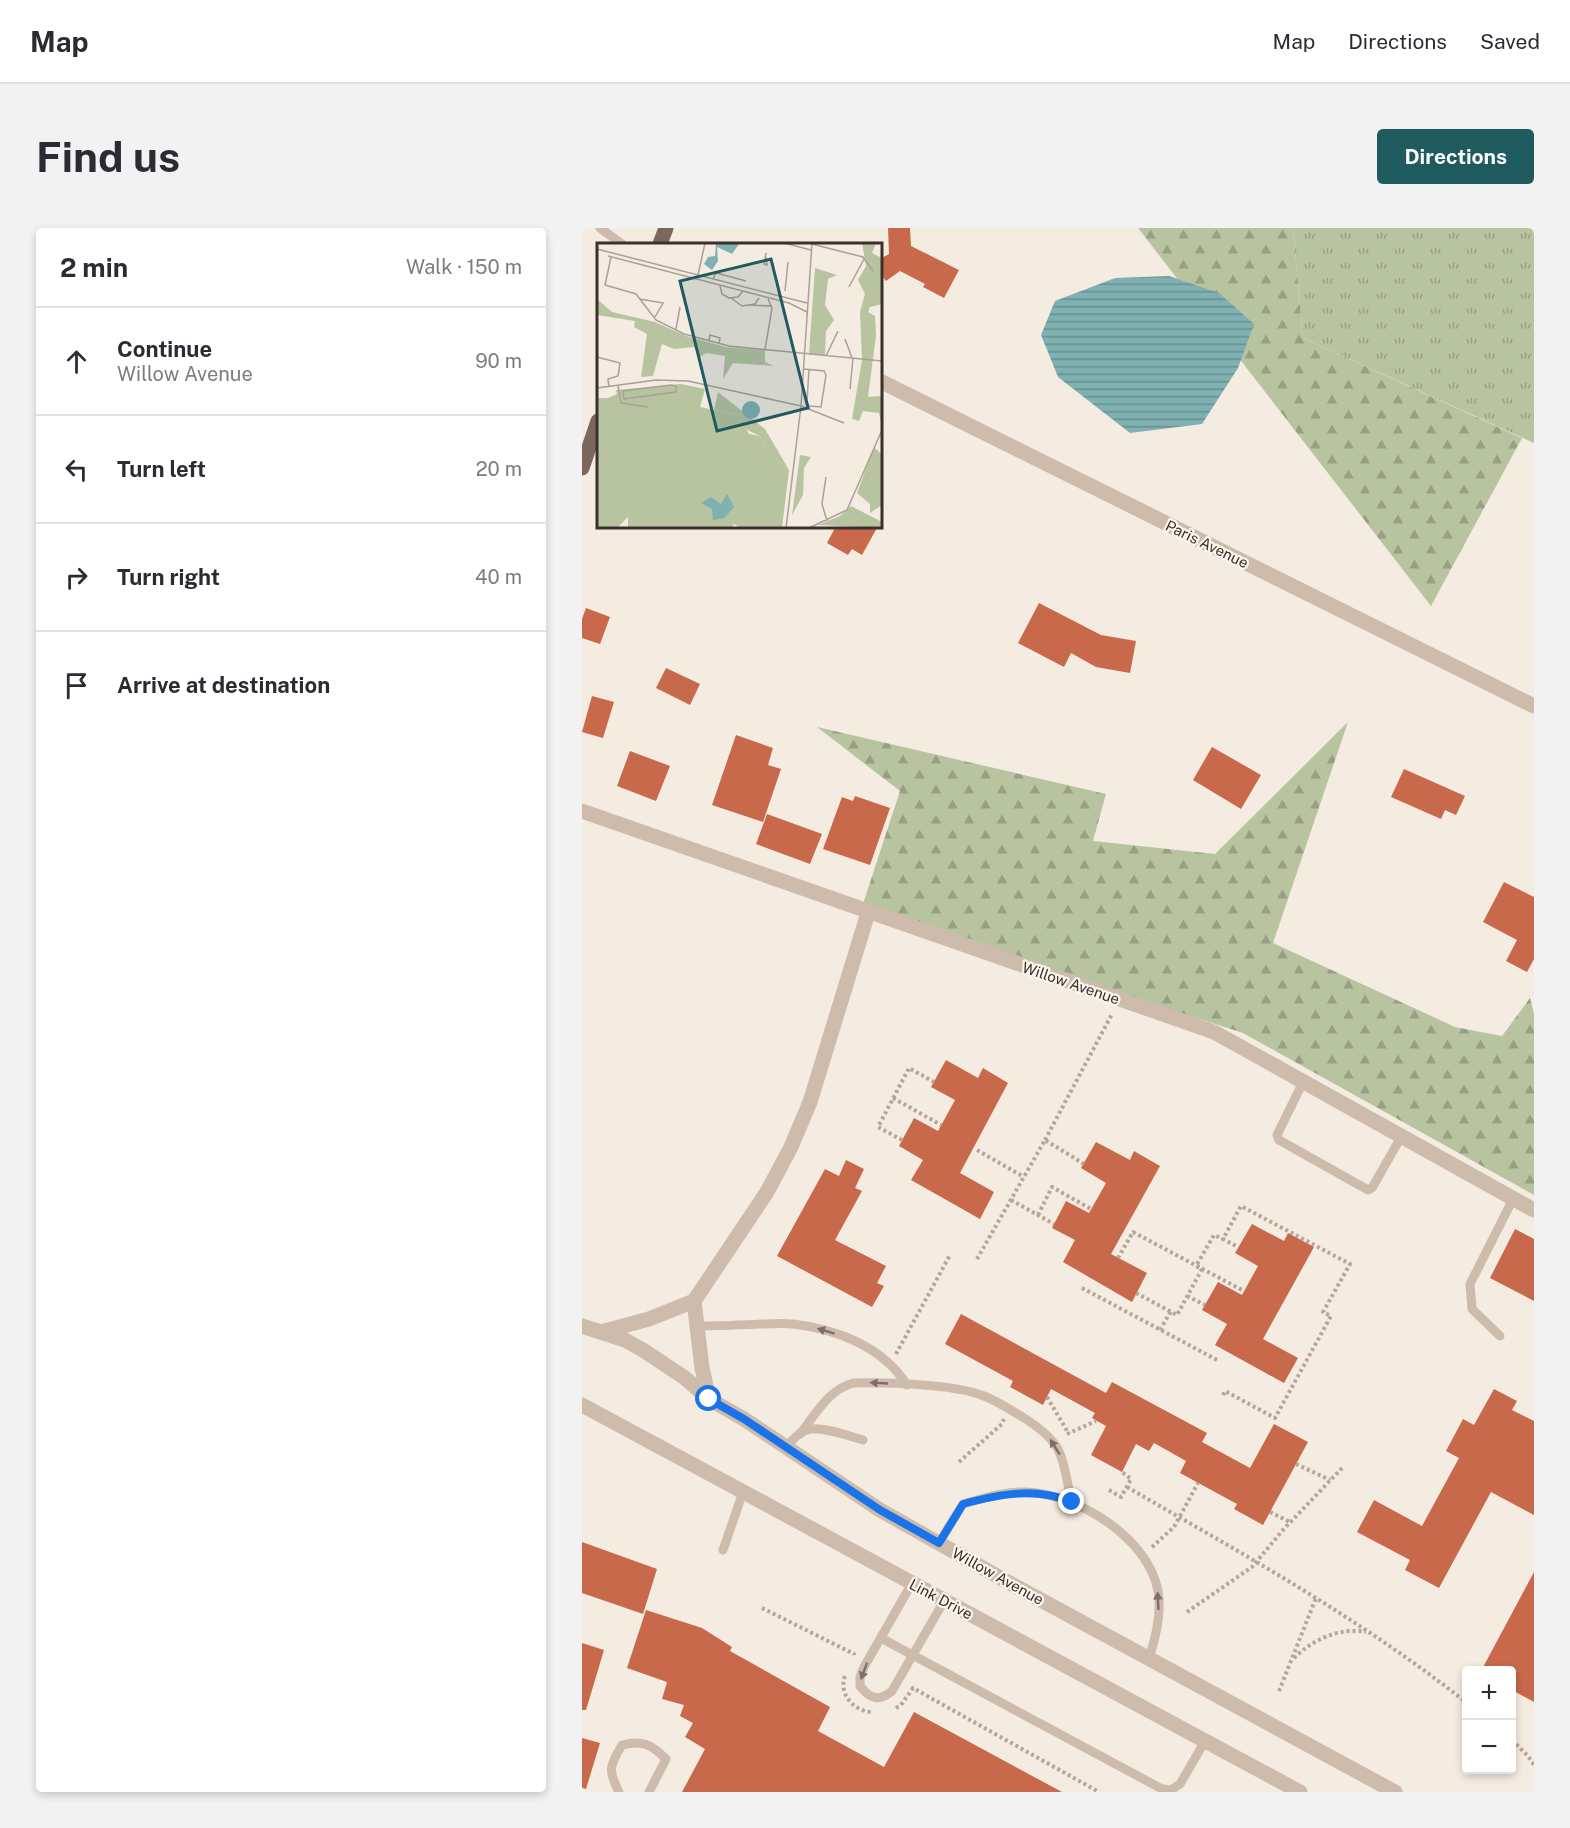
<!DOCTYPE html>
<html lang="en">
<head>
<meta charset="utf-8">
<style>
	body { margin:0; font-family:"Public Sans",sans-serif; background:#f2f2f3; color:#2b2b33 }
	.controls { position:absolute; right:18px; bottom:18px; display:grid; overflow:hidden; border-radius:6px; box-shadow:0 3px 9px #0003 }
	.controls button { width:54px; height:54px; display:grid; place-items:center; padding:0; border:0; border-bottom:2px solid #e1e1e2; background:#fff; color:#2b2b33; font:30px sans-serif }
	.stop { position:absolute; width:18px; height:18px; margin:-14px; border:4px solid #1a73e8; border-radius:50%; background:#fff }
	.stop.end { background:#1a73e8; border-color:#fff; box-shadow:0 2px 6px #0008 }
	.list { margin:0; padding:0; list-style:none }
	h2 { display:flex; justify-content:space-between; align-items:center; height:78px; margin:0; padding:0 24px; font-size:26px }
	h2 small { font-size:20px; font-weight:400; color:#7c7c81 }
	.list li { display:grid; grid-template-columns:39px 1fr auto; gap:18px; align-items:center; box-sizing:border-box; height:108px; padding:0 24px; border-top:2px solid #e1e1e2 }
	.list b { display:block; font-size:22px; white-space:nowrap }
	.list p { margin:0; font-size:20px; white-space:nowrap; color:#7c7c81 }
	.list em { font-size:20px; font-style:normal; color:#7c7c81 }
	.icon { flex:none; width:33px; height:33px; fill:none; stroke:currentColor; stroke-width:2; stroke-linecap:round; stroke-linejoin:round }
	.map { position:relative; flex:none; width:952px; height:1564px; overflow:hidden; border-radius:6px }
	header { display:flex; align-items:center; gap:36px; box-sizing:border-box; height:84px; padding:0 30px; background:#fff; border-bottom:2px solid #e1e1e2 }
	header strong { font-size:28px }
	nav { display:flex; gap:33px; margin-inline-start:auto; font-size:21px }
	.intro { display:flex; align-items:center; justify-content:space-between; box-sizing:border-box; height:144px; padding:0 36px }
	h1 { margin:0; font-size:42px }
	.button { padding:15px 27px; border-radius:6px; background:#1f5a5e; color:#fff; font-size:21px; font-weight:700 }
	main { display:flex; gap:36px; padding:0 36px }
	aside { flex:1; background:#fff; border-radius:6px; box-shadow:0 3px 9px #0003 }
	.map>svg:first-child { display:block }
	.grass { fill:url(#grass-tufts) }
	.forest { fill:url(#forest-firs) }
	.water { fill:url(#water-rules) }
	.building { fill:#c8694b }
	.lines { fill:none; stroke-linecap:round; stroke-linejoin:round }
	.path { stroke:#b9a596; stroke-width:4; stroke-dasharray:3 3; stroke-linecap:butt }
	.service { stroke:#cdbbac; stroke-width:9 }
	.minor { stroke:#cdbbac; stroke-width:15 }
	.tertiary { stroke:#cdbbac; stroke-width:15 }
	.primary { stroke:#7d675c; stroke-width:15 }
	.oneway { fill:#7d6f65 }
	.route { stroke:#1a73e8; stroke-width:8 }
	.labels { text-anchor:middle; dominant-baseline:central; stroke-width:4.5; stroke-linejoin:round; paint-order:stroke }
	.street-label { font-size:15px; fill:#3b302b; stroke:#fbf5ee }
	.inset-road { fill:none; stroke:#aaa098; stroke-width:1.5 }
	.view { fill:#1f5a5e; fill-opacity:0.15; stroke:#1f5a5e; stroke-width:3 }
	.inset-edge { fill:none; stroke:#3b302b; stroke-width:3 }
</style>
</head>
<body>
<header>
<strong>Map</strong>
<nav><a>Map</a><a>Directions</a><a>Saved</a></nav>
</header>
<div class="intro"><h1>Find us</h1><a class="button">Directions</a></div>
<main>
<aside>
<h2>2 min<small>Walk · 150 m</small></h2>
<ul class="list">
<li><svg class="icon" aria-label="ahead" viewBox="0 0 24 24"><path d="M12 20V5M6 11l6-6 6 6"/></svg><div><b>Continue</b><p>Willow Avenue</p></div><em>90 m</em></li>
<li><svg class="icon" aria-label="left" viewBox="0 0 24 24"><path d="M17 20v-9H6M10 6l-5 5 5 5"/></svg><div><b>Turn left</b></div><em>20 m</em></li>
<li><svg class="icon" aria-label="right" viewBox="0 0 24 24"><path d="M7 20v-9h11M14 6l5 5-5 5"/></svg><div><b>Turn right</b></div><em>40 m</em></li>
<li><svg class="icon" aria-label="arrive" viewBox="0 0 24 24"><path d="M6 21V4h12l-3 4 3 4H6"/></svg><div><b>Arrive at destination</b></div></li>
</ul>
</aside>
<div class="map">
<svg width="952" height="1564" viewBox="0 0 952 1564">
	<defs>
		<pattern id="grass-tufts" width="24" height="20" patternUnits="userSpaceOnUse" patternTransform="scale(1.5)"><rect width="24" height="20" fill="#b8c4a0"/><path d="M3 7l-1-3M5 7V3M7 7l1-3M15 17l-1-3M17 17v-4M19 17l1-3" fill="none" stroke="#97a083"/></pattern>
		<pattern id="forest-firs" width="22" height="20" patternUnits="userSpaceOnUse" patternTransform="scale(1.5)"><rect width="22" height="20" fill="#b8c4a0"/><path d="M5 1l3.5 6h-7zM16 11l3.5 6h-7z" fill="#97a083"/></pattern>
		<pattern id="water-rules" width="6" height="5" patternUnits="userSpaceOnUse" patternTransform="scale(1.5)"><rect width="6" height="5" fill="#7fb0b2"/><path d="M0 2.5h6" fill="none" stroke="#699091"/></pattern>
	</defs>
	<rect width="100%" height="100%" fill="#f4ebe1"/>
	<path class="grass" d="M 711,0 L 952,0 L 952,215 L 721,110 Z"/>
	<g class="forest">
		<path d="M 556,0 L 711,0 L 721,110 L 940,210 L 849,378 Z"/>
		<path d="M 766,494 L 691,715 L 873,799 L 920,808 L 948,770 L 952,786 L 952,967 L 661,805 L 279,682 L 318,563 L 235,499 L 524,566 L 511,613 L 633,626 Z"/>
	</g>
	<path class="water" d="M 587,48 L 637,65 L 672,96 L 656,140 L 620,196 L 548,205 L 476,149 L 459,107 L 473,73 L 533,50 Z"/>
	<g class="building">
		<path d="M 306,0 L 328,0 L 329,18 L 377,42 L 362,70 L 341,59 L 343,56 L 318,43 L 304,53 L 298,45 L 298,31 L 307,26 Z"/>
		<path d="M 254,298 L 296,298 L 280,327 L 270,321 L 266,327 L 245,315 Z"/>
		<path d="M 457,375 L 519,407 L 554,413 L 548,445 L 514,439 L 489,425 L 482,439 L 436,415 Z"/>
		<path d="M 4,380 L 28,389 L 18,416 L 0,410 L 0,391 Z"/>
		<path d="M 84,440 L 118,456 L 108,477 L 74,460 Z"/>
		<path d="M 10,468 L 32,474 L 21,510 L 0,504 Z"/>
		<path d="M 154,507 L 191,520 L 186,537 L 199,541 L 181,594 L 130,577 Z"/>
		<path d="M 630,519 L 679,547 L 659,581 L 611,552 Z"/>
		<path d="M 48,523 L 88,538 L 74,573 L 35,558 Z"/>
		<path d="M 822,541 L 883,568 L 874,587 L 863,582 L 859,591 L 809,569 Z"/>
		<path d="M 273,568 L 308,580 L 288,637 L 241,621 L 260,569 L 271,573 Z"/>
		<path d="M 185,586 L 240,606 L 228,636 L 174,616 Z"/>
		<path d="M 922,654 L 952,669 L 952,731 L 945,744 L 924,733 L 935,712 L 901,694 Z"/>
		<path d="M 364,832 L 396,850 L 401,840 L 426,855 L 378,945 L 412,964 L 398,991 L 329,952 L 341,932 L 317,918 L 332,890 L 356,903 L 373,872 L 349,859 Z"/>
		<path d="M 514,914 L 548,932 L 552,923 L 578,938 L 529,1026 L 565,1045 L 550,1074 L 481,1034 L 493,1012 L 470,1000 L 484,973 L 507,985 L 524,955 L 499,940 Z"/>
		<path d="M 264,932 L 282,941 L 273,960 L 280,963 L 253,1012 L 304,1038 L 295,1055 L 302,1058 L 290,1079 L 195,1028 L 243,941 L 257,948 Z"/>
		<path d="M 670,996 L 702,1013 L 706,1005 L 732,1019 L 681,1111 L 716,1130 L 702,1155 L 633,1117 L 645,1096 L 620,1082 L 636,1054 L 660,1067 L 676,1038 L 653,1025 Z"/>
		<path d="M 933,1001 L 952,1011 L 952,1073 L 908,1050 Z"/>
		<path d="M 379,1086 L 524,1165 L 530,1154 L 625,1205 L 620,1214 L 668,1240 L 692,1196 L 726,1214 L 681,1297 L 652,1281 L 655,1276 L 598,1245 L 604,1233 L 572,1215 L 567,1223 L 554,1216 L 540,1244 L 509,1227 L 524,1198 L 510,1190 L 513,1185 L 469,1161 L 461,1177 L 428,1159 L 431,1153 L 363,1116 Z"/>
		<path d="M 912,1161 L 935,1173 L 930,1182 L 952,1193 L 952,1287 L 909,1264 L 857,1360 L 823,1342 L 828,1332 L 775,1304 L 792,1272 L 840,1298 L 877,1230 L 864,1223 L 881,1191 L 892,1197 Z"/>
		<path d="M 0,1314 L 75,1341 L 61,1386 L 0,1365 Z"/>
		<path d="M 952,1344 L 952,1474 L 930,1462 L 930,1443 L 899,1443 Z"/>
		<path d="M 64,1382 L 120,1400 L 150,1419 L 148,1423 L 248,1479 L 236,1503 L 302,1539 L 332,1484 L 480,1564 L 100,1564 L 123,1521 L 103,1509 L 111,1495 L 98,1488 L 102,1477 L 80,1471 L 85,1454 L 45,1440 Z"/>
		<path d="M 0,1415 L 22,1422 L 4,1482 L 0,1482 Z"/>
		<path d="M 0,1510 L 18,1515 L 4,1561 L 0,1560 Z"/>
	</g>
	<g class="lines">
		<g class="path">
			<path d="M 311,870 L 359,897"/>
			<path d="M 320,912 L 296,899 L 327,840 L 352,854"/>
			<path d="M 463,912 L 530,786"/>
			<path d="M 395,922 L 442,949"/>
			<path d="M 429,972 L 472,996"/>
			<path d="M 456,987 L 470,959 L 509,981"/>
			<path d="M 536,1030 L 551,1004 L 662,1063"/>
			<path d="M 395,1031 L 463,912 L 502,936"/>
			<path d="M 500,1060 L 637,1133"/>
			<path d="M 554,1065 L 595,1087 L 620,1041 L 614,1038 L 632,1007 L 641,1011"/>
			<path d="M 605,1068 L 623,1077"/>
			<path d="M 578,1102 L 589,1083"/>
			<path d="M 314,1126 L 368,1027"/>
			<path d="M 641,1167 L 643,1163 L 693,1190 L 749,1088 L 741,1084 L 768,1036 L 659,978 L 641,1011 L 656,1019"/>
			<path d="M 465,1169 L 487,1206"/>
			<path d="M 485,1206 L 514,1193"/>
			<path d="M 377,1234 L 420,1196 L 422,1191"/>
			<path d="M 714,1236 L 748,1252"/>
			<path d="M 545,1259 C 661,1326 779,1391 885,1475"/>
			<path d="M 527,1262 L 539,1269 L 549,1251 L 540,1244"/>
			<path d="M 688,1284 L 708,1294"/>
			<path d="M 570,1319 L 592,1299 L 616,1255"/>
			<path d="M 180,1380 L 272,1426 L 272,1427"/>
			<path d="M 605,1384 L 670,1339 L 701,1302 L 760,1240"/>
			<path d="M 712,1430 C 730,1412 757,1399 784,1404"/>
			<path d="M 263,1448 C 256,1466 272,1483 289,1484"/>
			<path d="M 697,1463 L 734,1370"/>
			<path d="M 314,1480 L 319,1477 L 331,1460 L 517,1564"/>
			<path d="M 930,1512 L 946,1528 L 952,1537"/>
		</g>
		<g class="service">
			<path d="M 18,0 L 40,16"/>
			<path d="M 721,854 L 695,907 L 697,912 L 786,962 L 790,960 L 819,909"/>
			<path d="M 114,1098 C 136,1098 157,1097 179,1096 C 189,1096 201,1095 211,1096 C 255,1101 301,1119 325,1157"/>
			<path d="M 918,1108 L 890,1081 L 888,1056 L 931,971"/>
			<path d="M 218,1206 C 233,1187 246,1162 271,1155 C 304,1154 372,1156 402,1168 C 415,1173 427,1181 439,1188 C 452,1196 468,1207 476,1221 C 484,1237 485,1257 490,1274"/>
			<path d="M 204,1219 C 211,1212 217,1203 228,1201 C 242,1199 267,1208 281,1212"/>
			<path d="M 357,1315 L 381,1276 C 402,1270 423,1263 444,1264 C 495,1266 566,1309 576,1363 C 580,1385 574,1409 567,1430"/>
			<path d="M 141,1322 L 161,1264"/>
			<path d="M 330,1355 L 282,1439 L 278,1449 L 278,1458 C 288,1471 297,1474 310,1463 L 362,1373"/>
			<path d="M 299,1410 L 580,1561 L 589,1562 L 598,1556 L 623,1513"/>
			<path d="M 37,1564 C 26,1543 27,1538 40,1517 C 60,1512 69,1516 84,1531 L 67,1564"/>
		</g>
		<g class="minor">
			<path d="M 0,583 L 632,804 L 952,982"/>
			<path d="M 0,1098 L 43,1112 L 61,1122 L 103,1150 L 127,1171 L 162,1191 L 298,1282 L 424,1353 L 813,1564"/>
			<path d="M 19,1104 L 67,1091 L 112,1073"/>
			<path d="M 127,1171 L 120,1140 L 112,1073 L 185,964 L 209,919 L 228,874 L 286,685"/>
			<path d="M 0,1177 L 718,1564"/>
		</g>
		<path class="tertiary" d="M 298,153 L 952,478"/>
		<g class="primary">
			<path d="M 78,16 L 84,0"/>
			<path d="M 0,240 L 16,193"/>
		</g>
	</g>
	<defs><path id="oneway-solid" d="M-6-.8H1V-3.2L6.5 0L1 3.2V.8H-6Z" transform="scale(1.5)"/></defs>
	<g class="oneway">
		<use href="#oneway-solid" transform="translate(244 1103) rotate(-163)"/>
		<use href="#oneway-solid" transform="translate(297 1155) rotate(-177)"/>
		<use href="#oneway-solid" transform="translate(473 1219) rotate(-122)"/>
		<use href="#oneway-solid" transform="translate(576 1373) rotate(-93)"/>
		<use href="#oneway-solid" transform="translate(282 1443) rotate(110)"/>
	</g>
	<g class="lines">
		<path class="route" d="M 127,1171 L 162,1191 L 298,1282 L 357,1315 L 381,1276 C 418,1266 453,1259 490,1274"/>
	</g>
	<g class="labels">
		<g class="street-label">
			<text transform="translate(625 316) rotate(26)">Paris Avenue</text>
			<text transform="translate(489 755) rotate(19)">Willow Avenue</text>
			<text transform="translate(416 1348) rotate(29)">Willow Avenue</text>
			<text transform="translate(359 1371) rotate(28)">Link Drive</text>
		</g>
	</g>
	<g transform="translate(15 15)">
		<rect width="285" height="285" fill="#f4ebe1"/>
		<path d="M 84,141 L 108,146 L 103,164 L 140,172 L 152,191 L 163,193 L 168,207 L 192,227 L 185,285 L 144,285 L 137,281 L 134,285 L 31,285 L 31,274 L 20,285 L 0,285 L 0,155 L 11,155 L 20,151 L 19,147 Z" fill="#b8c4a0"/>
		<path d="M 265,0 L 279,0 L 275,10 L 285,15 L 285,61 L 273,64 L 271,69 L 278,73 L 279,92 L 271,154 L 285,153 L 285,183 L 282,170 L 266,168 L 262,178 L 255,176 L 265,117 L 263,69 L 268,51 L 261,37 L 269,23 ZM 218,25 L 240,32 L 231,36 L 228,62 L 237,77 L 229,88 L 228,113 L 212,111 ZM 0,56 L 15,69 L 58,79 L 89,93 L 129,104 L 168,107 L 168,119 L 177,123 L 136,120 L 126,136 L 128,113 L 109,110 L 103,114 L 97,104 L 77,106 L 65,101 L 56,133 L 44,134 L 50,91 L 37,84 L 38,78 L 0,72 ZM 121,149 L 168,186 L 192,227 L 168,207 L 163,193 L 144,184 L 140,172 L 117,167 ZM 277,204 L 285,212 L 285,262 L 273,270 L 273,261 L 260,250 ZM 203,212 L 214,214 L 207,225 L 206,252 L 195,272 ZM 254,263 L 285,279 L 285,285 L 221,282 L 243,273 Z" fill="#b8c4a0"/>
		<path d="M 119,0 L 142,1 L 135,11 L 120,4 L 121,18 L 115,27 L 107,21 L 111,14 L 118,13 ZM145 167a9 9 0 1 1 18 0a9 9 0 1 1-18 0ZM 130,251 L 137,264 L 127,275 L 116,277 L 115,266 L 104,260 L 114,254 L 124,261 Z" fill="#7fb0b2"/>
		<path class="inset-road" d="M 187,0 L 214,7M 215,1 L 266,14 L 276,28M 0,6 L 210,60M 11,13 L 192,60 L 210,69M 14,14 L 8,42 L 39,51 L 59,77 L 87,91 L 132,103 L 285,118M 169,14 L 170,22 L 167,21 L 169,10M 101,32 L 108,0M 116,36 L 119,30 L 149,38M 123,43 L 125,51 L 132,55 L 141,54 L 146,48M 252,44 L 267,16M 188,48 L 191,19M 134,55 L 145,63 L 158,61 L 162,55M 43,56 L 66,60 L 58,74M 153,62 L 174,63M 79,86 L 83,64M 248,96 L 255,115M 112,97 L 113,92 L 123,95 L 122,101M 168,107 L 175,65 L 171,56M 229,113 L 241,88M 0,114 L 23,120 L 21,133 L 11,136 L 12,144M 207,126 L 227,128 L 229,132 L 224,164 L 212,163 L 210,159 L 212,126M 21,142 L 24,160 L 51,164M 74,142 L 79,143 L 79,149 L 27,156 L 26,148 ZM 0,145 L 59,137 L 91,138 L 204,163 L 247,180M 253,146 L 256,115M 229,234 L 225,261 L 230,278M 189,285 L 204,163 L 215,0M 212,285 L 250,267 L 285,187"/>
		<path class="view" d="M 174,16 L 211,165 L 120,188 L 83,38 Z"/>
		<rect width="285" height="285" class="inset-edge"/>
	</g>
</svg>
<div class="controls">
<button>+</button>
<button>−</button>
</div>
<div class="stop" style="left:127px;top:1171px"></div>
<div class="stop end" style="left:490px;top:1274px"></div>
</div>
</main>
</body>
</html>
